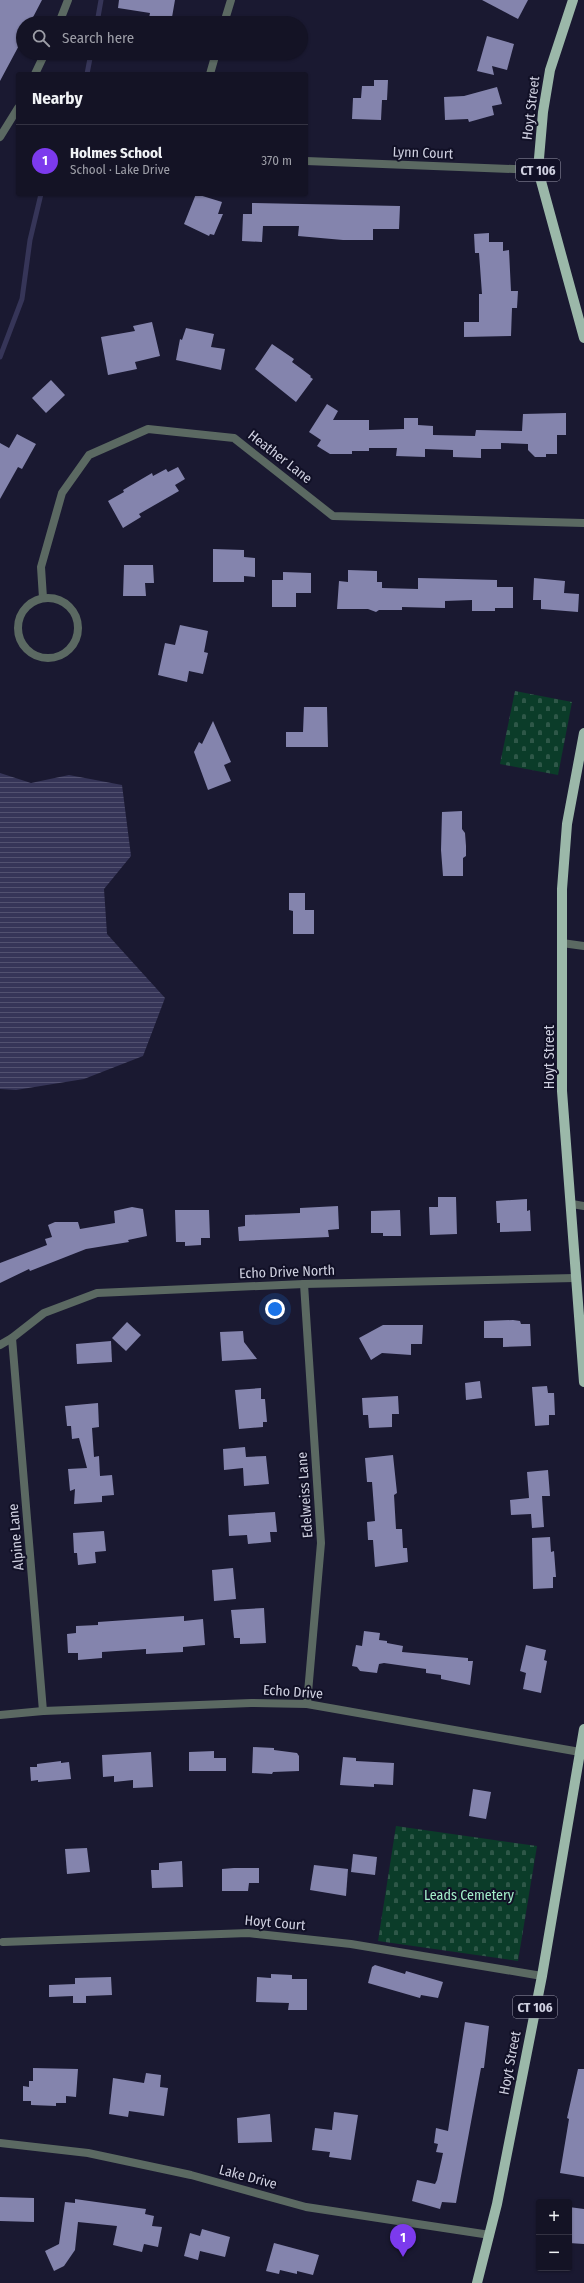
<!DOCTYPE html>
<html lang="en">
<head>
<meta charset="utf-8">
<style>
	body { margin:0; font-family:"Fira Sans Condensed",sans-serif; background:#212032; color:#f1f3f6 }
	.controls { position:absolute; right:12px; bottom:12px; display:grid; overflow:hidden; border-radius:4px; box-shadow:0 1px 3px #0004 }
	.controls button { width:36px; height:36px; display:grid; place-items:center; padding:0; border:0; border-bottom:1px solid #333242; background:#141325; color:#f1f3f6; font:20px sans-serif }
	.you { position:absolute; left:275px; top:1309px; width:14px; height:14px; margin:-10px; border:3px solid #fff; border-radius:50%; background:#1a73e8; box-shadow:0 0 0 6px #1a73e833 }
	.badge { display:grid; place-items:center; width:26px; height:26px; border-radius:50%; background:#7c3aed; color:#fff; font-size:13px; font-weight:700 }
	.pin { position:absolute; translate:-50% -33px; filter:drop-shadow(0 1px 2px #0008) }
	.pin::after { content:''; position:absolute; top:21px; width:14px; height:12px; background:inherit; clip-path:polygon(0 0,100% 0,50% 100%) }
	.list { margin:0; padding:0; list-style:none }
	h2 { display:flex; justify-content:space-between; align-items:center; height:52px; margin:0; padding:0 16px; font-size:17px }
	h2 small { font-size:13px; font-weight:400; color:#9d9ea7 }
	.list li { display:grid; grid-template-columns:26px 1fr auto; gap:12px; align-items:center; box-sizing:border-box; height:72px; padding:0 16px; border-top:1px solid #333242 }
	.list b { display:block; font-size:15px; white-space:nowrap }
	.list p { margin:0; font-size:13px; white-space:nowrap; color:#9d9ea7 }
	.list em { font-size:13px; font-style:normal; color:#9d9ea7 }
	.icon { flex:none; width:22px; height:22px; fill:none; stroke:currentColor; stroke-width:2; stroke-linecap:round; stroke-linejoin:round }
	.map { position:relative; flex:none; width:584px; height:2283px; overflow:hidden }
	.search { position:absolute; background:#141325; box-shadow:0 1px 3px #0004; left:16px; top:16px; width:292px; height:44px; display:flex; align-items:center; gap:10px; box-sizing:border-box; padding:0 14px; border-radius:22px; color:#9d9ea7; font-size:15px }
	.panel { position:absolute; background:#141325; box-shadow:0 1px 3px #0004; left:16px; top:72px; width:292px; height:124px; border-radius:4px }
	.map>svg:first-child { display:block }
	.cemetery { fill:url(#cemetery-stones) }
	.water { fill:url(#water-rules) }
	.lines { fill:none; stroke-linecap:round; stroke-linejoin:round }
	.stream { stroke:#363558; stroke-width:5 }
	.building { fill:#8484ad }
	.service { stroke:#5b6962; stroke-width:8 }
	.minor { stroke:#5b6962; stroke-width:8 }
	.primary { stroke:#9bb8a9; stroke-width:10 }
	.labels { text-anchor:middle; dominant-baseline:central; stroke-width:4; stroke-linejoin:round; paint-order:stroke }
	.shield { fill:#111026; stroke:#9797a9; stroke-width:1 }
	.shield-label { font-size:13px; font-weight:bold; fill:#d0d1e1 }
	.street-label { font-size:14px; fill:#d0d1e1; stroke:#111026 }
	.park-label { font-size:14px; fill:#a2eec9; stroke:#111026 }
</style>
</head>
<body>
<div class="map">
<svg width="584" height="2283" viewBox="0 0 584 2283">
	<defs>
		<pattern id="cemetery-stones" width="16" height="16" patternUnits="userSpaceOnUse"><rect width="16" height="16" fill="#0b3c29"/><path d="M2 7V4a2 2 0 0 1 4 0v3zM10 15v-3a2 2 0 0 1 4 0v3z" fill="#2e5748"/></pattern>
		<pattern id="water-rules" width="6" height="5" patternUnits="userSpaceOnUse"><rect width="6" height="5" fill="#363558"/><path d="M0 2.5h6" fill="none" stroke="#525170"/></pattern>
	</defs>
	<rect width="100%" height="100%" fill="#1a1931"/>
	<g class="cemetery">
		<path d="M 515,691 L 572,702 L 558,775 L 500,764 Z"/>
		<path d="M 396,1826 L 537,1846 L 518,1961 L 378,1941 Z"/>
	</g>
	<path class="water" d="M 0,773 L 31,783 L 69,775 L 122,785 L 131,856 L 104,889 L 107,934 L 165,998 L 143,1056 L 84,1079 L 16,1090 L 0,1089 Z"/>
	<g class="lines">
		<g class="stream">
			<path d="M 97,23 L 101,0"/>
			<path d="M 87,74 L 91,53"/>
			<path d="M 0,357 L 22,299 L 30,240 L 41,194"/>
		</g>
	</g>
	<g class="building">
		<path d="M 0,0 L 42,0 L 30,23 L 23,23 L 23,38 L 0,81 Z"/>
		<path d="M 119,0 L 175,0 L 171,23 L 148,23 L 150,13 L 118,8 Z"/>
		<path d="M 482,0 L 528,0 L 518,19 Z"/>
		<path d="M 487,36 L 514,44 L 507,70 L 492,66 L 494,75 L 477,71 Z"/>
		<path d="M 374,80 L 388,80 L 387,100 L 382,100 L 381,120 L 352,119 L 353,98 L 361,98 L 362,86 L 374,86 Z"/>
		<path d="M 497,87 L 502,104 L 492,106 L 494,115 L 469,122 L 468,119 L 445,120 L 444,97 L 464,96 Z"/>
		<path d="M 196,194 L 222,202 L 218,214 L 223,214 L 214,235 L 210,234 L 209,236 L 184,224 Z"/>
		<path d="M 252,203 L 400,206 L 399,229 L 373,229 L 373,240 L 343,240 L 298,236 L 299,226 L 263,226 L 262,242 L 242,241 L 243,214 L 252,214 Z"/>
		<path d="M 489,233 L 489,242 L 503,242 L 503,251 L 509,250 L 511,291 L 518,291 L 517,308 L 512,308 L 511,336 L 464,337 L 464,322 L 479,322 L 479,294 L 482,294 L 479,253 L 475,253 L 474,234 Z"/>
		<path d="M 152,322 L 160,356 L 135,362 L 137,369 L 108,375 L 101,337 L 135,331 L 133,326 Z"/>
		<path d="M 186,328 L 214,334 L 211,347 L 225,349 L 221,370 L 176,360 L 180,339 L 182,340 Z"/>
		<path d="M 272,344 L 294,359 L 292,362 L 311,376 L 310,377 L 313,379 L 296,402 L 255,369 Z"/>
		<path d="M 51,380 L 65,395 L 46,413 L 32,398 Z"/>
		<path d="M 327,404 L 338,411 L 333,420 L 369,420 L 369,430 L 404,429 L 404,418 L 418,418 L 418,425 L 433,426 L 433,435 L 475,436 L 476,430 L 522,431 L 523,414 L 566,413 L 566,435 L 557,435 L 557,454 L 546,454 L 546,457 L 535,457 L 528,450 L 528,444 L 501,443 L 501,449 L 481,449 L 481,458 L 453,457 L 453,450 L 425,449 L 425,457 L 396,456 L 397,448 L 369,448 L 369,451 L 352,451 L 352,454 L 330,454 L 317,446 L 321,440 L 309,432 Z"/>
		<path d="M 17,434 L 36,444 L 22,469 L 18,467 L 0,499 L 0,443 L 9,448 Z"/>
		<path d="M 178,467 L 185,479 L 175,485 L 179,491 L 139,514 L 141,517 L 123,528 L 108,501 L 124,492 L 123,490 L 152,473 L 153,476 L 166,469 L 168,472 Z"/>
		<path d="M 213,549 L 244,550 L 244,557 L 255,558 L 255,577 L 244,576 L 244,582 L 213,582 Z"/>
		<path d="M 124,565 L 153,565 L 154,583 L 145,583 L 146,596 L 123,596 Z"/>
		<path d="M 348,570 L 377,571 L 377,582 L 382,582 L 382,588 L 418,589 L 418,578 L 497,580 L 497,587 L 513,587 L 513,608 L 495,608 L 495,611 L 472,611 L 472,600 L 445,601 L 445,608 L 402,607 L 402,610 L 379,610 L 376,612 L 368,609 L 337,609 L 339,581 L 348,582 Z"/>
		<path d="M 283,572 L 311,573 L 311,593 L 296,593 L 296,607 L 272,607 L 272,580 L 283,580 Z"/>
		<path d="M 534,578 L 565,581 L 564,593 L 579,594 L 578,612 L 541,609 L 541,600 L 533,600 Z"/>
		<path d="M 180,625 L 208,631 L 204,652 L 208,653 L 203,674 L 189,671 L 187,682 L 158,675 L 165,643 L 175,645 Z"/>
		<path d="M 304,707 L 327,707 L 328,747 L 286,747 L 286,732 L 303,732 Z"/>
		<path d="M 213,721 L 231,762 L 224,765 L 231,781 L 208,790 L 194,752 L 199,742 L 202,744 Z"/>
		<path d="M 462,811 L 462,829 L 465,833 L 466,846 L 466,856 L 463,858 L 463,876 L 443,876 L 441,850 L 442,812 Z"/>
		<path d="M 289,893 L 305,893 L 305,910 L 314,910 L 314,934 L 293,934 L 293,911 L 289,910 Z"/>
		<path d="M 438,1197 L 456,1197 L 457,1234 L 430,1235 L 429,1207 L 438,1207 Z"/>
		<path d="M 527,1199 L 527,1211 L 530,1210 L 531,1231 L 500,1232 L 500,1223 L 497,1223 L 496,1201 Z"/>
		<path d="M 338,1206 L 339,1229 L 328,1230 L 329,1237 L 239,1241 L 238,1227 L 245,1226 L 245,1215 L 300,1213 L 300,1208 Z"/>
		<path d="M 132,1207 L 143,1209 L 147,1236 L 128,1240 L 129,1242 L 86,1249 L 30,1271 L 29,1269 L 0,1283 L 0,1263 L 47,1245 L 45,1239 L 52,1237 L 48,1225 L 55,1222 L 78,1222 L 80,1229 L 115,1223 L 114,1211 Z"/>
		<path d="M 175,1210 L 209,1210 L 210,1238 L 201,1238 L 201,1245 L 185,1246 L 185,1242 L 176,1242 Z"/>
		<path d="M 400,1210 L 401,1236 L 383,1236 L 383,1233 L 371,1233 L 371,1211 Z"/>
		<path d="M 484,1321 L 513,1320 L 520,1321 L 521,1324 L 530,1324 L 531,1346 L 503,1347 L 503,1338 L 484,1338 Z"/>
		<path d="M 127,1322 L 141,1335 L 126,1351 L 112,1338 Z"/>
		<path d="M 383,1325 L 423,1325 L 422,1344 L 411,1344 L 411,1355 L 382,1353 L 371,1360 L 359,1338 Z"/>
		<path d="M 243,1331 L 244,1342 L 257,1359 L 222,1361 L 220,1332 Z"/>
		<path d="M 111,1341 L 112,1362 L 77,1364 L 76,1344 Z"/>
		<path d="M 480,1381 L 482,1398 L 466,1400 L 465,1383 Z"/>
		<path d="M 547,1386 L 548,1393 L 554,1393 L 555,1415 L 549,1415 L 549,1425 L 535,1426 L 532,1387 Z"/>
		<path d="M 261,1388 L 261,1399 L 265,1399 L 267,1422 L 263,1422 L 263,1427 L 239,1429 L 235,1390 Z"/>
		<path d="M 398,1396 L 399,1414 L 392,1414 L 392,1427 L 369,1428 L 368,1415 L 363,1415 L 362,1398 Z"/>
		<path d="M 98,1403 L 99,1427 L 92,1428 L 94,1457 L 99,1456 L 100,1476 L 112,1475 L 114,1495 L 102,1496 L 102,1502 L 74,1504 L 75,1489 L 70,1491 L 68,1469 L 87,1468 L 79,1438 L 72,1439 L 71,1426 L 67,1426 L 65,1406 Z"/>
		<path d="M 245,1447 L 246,1457 L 266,1456 L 269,1484 L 244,1486 L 243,1468 L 224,1470 L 223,1449 Z"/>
		<path d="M 393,1455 L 397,1493 L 394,1495 L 396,1529 L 402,1529 L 403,1548 L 407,1548 L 408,1562 L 375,1567 L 373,1540 L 368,1540 L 367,1522 L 375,1521 L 372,1482 L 367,1482 L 365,1458 Z"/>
		<path d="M 548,1470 L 550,1496 L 542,1496 L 544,1527 L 532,1528 L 531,1514 L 511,1515 L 510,1500 L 529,1498 L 527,1472 Z"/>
		<path d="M 275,1512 L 277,1532 L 270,1532 L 271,1542 L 248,1544 L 247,1535 L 229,1536 L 228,1515 Z"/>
		<path d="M 104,1531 L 106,1551 L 95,1552 L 96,1563 L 78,1565 L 77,1553 L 74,1553 L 73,1533 Z"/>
		<path d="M 550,1537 L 551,1552 L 554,1551 L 556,1577 L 553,1577 L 553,1588 L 533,1589 L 532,1538 Z"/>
		<path d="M 233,1568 L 236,1599 L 214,1601 L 212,1570 Z"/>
		<path d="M 264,1608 L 266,1643 L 240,1644 L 240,1638 L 234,1638 L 231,1610 Z"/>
		<path d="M 184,1616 L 184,1621 L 203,1619 L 205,1645 L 183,1647 L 183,1652 L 146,1654 L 146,1649 L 102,1652 L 102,1658 L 78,1660 L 78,1653 L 68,1653 L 67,1634 L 76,1633 L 76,1626 L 98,1625 L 98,1622 Z"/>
		<path d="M 364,1631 L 380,1633 L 379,1640 L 387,1641 L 387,1643 L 403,1646 L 402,1652 L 468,1658 L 468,1661 L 473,1661 L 470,1685 L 441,1679 L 441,1675 L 426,1673 L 426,1669 L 384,1663 L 379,1664 L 377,1673 L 360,1671 L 357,1667 L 352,1666 L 356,1645 L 362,1646 Z"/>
		<path d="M 526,1645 L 546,1650 L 544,1660 L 547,1661 L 541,1693 L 523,1689 L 526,1673 L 520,1671 Z"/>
		<path d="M 253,1747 L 274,1748 L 274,1750 L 297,1753 L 299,1756 L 299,1771 L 273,1772 L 272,1774 L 252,1773 Z"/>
		<path d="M 214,1751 L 214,1758 L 226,1758 L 226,1771 L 189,1771 L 189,1752 Z"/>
		<path d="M 151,1752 L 153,1787 L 133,1788 L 133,1780 L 114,1782 L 114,1776 L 103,1777 L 102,1755 Z"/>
		<path d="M 343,1757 L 356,1758 L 356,1761 L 394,1763 L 393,1785 L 374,1784 L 374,1787 L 340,1785 Z"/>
		<path d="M 61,1761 L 61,1763 L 69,1762 L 71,1779 L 38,1782 L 38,1780 L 31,1781 L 30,1767 L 37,1767 L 37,1764 Z"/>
		<path d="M 473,1789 L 491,1792 L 486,1819 L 469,1816 Z"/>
		<path d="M 87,1848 L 90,1872 L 67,1874 L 65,1849 Z"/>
		<path d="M 353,1854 L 377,1857 L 375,1875 L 351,1872 Z"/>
		<path d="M 182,1861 L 183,1887 L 152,1888 L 151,1870 L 159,1870 L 159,1863 Z"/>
		<path d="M 314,1865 L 348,1869 L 346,1896 L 310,1890 Z"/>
		<path d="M 234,1868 L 259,1868 L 259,1883 L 249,1883 L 248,1891 L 222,1891 L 222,1869 Z"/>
		<path d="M 375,1965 L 405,1974 L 406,1971 L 443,1982 L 438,1998 L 421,1995 L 420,1998 L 368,1983 L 372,1967 Z"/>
		<path d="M 271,1974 L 292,1975 L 292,1979 L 307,1979 L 307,2010 L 288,2010 L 289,2003 L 256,2002 L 257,1977 L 271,1978 Z"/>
		<path d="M 111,1977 L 112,1995 L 86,1996 L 86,2003 L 73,2003 L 73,1996 L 49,1997 L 49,1985 L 75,1984 L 75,1978 Z"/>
		<path d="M 465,2022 L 489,2026 L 484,2068 L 481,2068 L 456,2203 L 442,2202 L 440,2209 L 412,2201 L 417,2180 L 435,2184 L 437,2180 L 443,2153 L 436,2152 L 438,2144 L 434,2143 L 436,2128 L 448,2131 Z"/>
		<path d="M 33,2068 L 78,2069 L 76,2097 L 66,2096 L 66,2103 L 56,2103 L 56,2106 L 31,2105 L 31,2101 L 23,2101 L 23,2086 L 29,2087 L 29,2081 L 33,2081 Z"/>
		<path d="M 578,2069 L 584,2069 L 584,2177 L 560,2173 L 569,2119 L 567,2118 Z"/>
		<path d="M 146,2073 L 161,2075 L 160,2087 L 168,2088 L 164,2116 L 129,2111 L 128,2117 L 109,2114 L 113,2078 L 144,2083 Z"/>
		<path d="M 334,2112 L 358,2115 L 351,2160 L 329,2157 L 330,2152 L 312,2150 L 315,2128 L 332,2130 Z"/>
		<path d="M 270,2114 L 272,2142 L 238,2143 L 237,2118 Z"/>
		<path d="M 0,2197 L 34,2198 L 34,2222 L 0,2221 Z"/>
		<path d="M 75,2199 L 146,2209 L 145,2214 L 154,2216 L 152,2226 L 162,2227 L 158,2247 L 144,2244 L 142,2252 L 113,2245 L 117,2226 L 78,2222 L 75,2250 L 64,2266 L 54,2271 L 45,2251 L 59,2244 L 65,2202 L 75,2203 Z"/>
		<path d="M 569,2207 L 584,2209 L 584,2244 L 569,2243 Z"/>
		<path d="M 202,2229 L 230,2237 L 225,2257 L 200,2251 L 198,2260 L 184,2256 L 190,2233 L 200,2236 Z"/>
		<path d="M 274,2243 L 319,2255 L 313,2275 L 297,2271 L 297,2274 L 280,2270 L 279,2274 L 266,2271 Z"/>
	</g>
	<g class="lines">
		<g class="service">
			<path d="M 59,23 L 68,0"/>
			<path d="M 35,74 L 45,53"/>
			<path d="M 0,137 L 18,108"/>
			<path d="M 562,943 L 584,946"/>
			<path d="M 0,1345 L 12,1338"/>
		</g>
		<g class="minor">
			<path d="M 224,23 L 231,0"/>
			<path d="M 210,74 L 216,53"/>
			<path d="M 306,161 L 538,170"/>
			<path d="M 43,598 L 41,567 L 62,493 L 89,455 L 148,429 L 234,438 L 333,516 L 584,523"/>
			<circle cx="48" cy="628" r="30"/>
			<path d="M 572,1204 L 584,1206"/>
			<path d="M 304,1284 L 321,1543 L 307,1704"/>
			<path d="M 43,1711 L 12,1338 L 44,1313 L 97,1293 L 304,1284 L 575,1278"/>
			<path d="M 0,1715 L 43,1711 L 251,1703 L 307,1704 L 580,1752"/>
			<path d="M 3,1942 L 248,1933 L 351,1944 L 542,1976"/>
			<path d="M 0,2143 L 88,2153 L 191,2175 L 306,2207 L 490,2235"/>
		</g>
		<g class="primary">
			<path d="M 573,0 L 550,70 L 543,112 L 538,170 L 584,338"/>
			<path d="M 584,733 L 567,824 L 562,889 L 562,1091 L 584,1382"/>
			<path d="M 477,2283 L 497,2204 L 542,1976 L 584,1729"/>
		</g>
	</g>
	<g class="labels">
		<g class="shield">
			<rect x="516" y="159" width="44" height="22" rx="3"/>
			<rect x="513" y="1996" width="44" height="22" rx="3"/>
		</g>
		<g class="shield-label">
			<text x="538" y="170">CT 106</text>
			<text x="535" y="2007">CT 106</text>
		</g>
		<g class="street-label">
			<text transform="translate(531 108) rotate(-83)">Hoyt Street</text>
			<text transform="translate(423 153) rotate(2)">Lynn Court</text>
			<text transform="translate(280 457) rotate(38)">Heather Lane</text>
			<text transform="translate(549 1057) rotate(-90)">Hoyt Street</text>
			<text transform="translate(287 1272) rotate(-2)">Echo Drive North</text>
			<text transform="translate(305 1495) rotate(-94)">Edelweiss Lane</text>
			<text transform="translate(16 1537) rotate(-95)">Alpine Lane</text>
			<text transform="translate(293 1692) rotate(4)">Echo Drive</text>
			<text transform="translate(275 1923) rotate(5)">Hoyt Court</text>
			<text transform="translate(510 2063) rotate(-79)">Hoyt Street</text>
			<text transform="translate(248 2177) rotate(15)">Lake Drive</text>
		</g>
		<g class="park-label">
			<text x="469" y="1895">Leads Cemetery</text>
		</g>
	</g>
</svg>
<div class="controls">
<button>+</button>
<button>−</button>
</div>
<div class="you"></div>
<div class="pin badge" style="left:403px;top:2257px">1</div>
<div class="search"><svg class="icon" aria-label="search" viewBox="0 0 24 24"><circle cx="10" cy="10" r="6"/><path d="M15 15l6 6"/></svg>Search here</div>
<section class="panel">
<h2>Nearby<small></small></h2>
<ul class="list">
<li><span class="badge">1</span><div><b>Holmes School</b><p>School · Lake Drive</p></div><em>370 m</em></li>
</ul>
</section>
</div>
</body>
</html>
